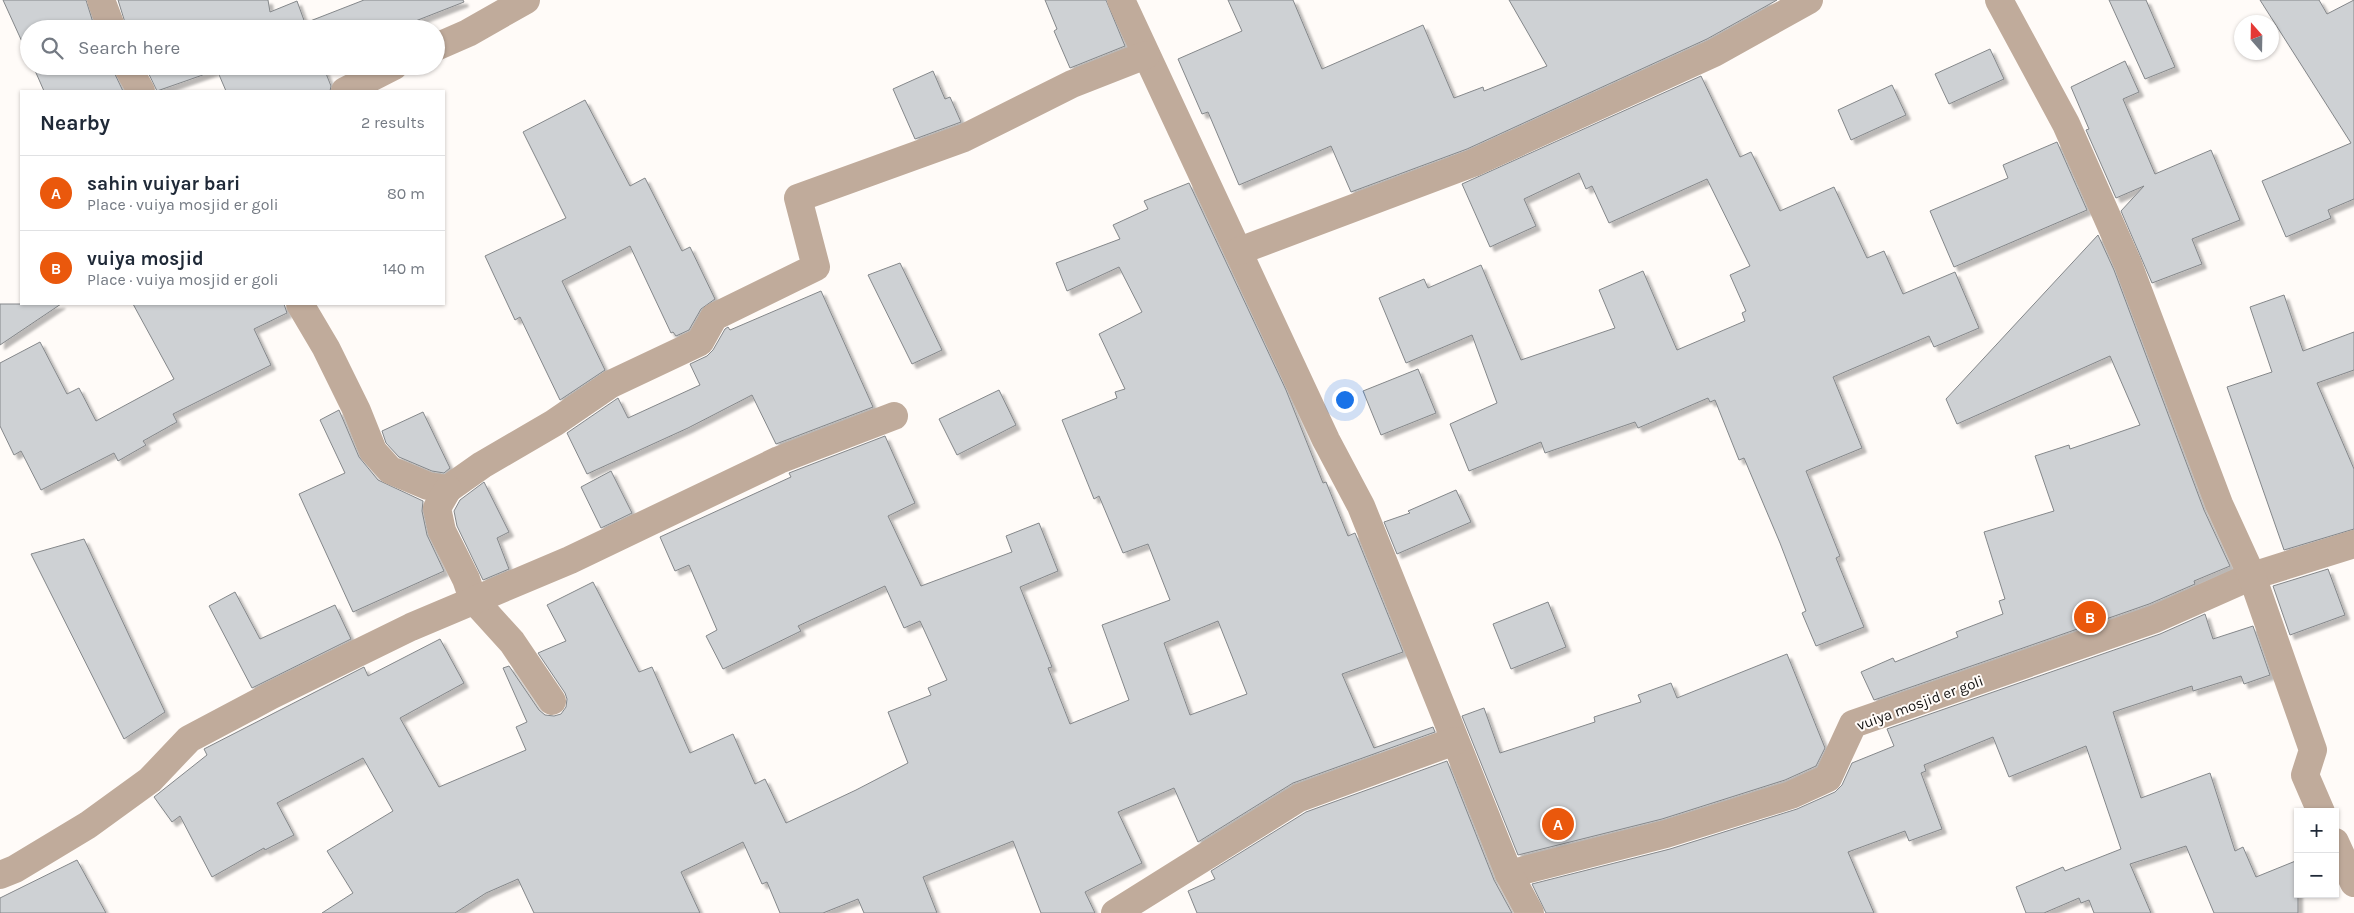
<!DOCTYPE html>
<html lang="en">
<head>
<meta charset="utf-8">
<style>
	body { margin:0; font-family:Karla,sans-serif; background:#f6f6f7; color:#1f2937 }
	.controls { position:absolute; right:15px; bottom:15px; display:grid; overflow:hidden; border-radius:0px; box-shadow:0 1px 4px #0004 }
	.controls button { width:45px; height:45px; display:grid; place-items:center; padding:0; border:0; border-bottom:1px solid #e0e1e3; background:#fff; color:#1f2937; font:25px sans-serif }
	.compass { position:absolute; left:2234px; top:15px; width:45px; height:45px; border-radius:50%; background:#fff; box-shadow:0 1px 4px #0004; rotate:340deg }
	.you { position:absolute; left:1344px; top:399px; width:18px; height:18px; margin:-12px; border:4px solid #fff; border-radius:50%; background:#1a73e8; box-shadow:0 0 0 8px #1a73e833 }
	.badge { display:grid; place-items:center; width:32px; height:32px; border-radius:50%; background:#ea580c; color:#fff; font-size:16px; font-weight:700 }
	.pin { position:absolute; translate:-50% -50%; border:2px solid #fff; box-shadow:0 1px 5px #0006 }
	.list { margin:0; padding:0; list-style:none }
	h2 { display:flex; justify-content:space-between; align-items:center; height:65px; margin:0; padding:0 20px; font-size:21px }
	h2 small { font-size:16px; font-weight:400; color:#747a83 }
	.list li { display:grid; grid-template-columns:32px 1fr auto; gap:15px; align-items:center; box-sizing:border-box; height:75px; padding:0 20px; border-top:1px solid #e0e1e3 }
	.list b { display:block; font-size:19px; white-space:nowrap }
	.list p { margin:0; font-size:16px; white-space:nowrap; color:#747a83 }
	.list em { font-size:16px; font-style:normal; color:#747a83 }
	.icon { flex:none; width:28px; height:28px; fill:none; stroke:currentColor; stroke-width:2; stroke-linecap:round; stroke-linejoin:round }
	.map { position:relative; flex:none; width:2354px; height:913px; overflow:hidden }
	.search { position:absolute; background:#fff; box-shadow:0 1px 4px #0004; left:20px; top:20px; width:425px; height:55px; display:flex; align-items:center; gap:12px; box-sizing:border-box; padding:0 18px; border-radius:28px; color:#747a83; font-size:19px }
	.panel { position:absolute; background:#fff; box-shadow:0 1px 4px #0004; left:20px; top:90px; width:425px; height:215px; border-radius:0px }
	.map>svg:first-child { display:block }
	.building { fill:#ced1d4; stroke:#84878a; fill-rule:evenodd; filter:url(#shadow) }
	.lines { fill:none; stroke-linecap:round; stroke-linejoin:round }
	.pedestrian { stroke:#c0ab9b; stroke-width:28 }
	.minor { stroke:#c0ab9b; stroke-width:28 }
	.labels { text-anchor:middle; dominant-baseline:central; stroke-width:4; stroke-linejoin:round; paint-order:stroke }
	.street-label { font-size:15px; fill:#131211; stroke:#fffbf8 }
</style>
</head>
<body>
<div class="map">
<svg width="2354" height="913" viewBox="0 0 2354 913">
	<defs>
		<filter id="shadow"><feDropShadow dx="4.5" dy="4.5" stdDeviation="1" flood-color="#0004"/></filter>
	</defs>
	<rect width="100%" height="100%" fill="#fffbf8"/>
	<g class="building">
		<path d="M 3,0 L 86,0 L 95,29 L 29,29 L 29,57 Z"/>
		<path d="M 118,0 L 268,0 L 270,12 L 297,1 L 305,23 L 364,0 L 463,0 L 464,2 L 395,29 L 127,29 Z"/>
		<path d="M 1045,0 L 1106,0 L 1125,46 L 1070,68 L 1054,31 L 1057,29 Z"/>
		<path d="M 1228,0 L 1293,0 L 1322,69 L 1423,25 L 1454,98 L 1483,87 L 1484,91 L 1547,66 L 1509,0 L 1777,0 L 1707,39 L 1467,149 L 1351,192 L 1331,146 L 1239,185 L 1208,112 L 1202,114 L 1178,59 L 1242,31 Z"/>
		<path d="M 2109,0 L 2146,0 L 2175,67 L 2145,79 Z"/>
		<path d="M 2260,0 L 2319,0 L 2327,14 L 2354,0 L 2354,199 L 2328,210 L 2331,218 L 2286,237 L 2262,181 L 2351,143 Z"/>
		<path d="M 1990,49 L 2004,79 L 1949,104 L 1935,74 Z"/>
		<path d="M 2125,61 L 2139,92 L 2123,99 L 2155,174 L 2211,150 L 2240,220 L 2192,239 L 2202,264 L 2152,283 L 2121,211 L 2144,186 L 2116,198 L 2086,130 L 2089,129 L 2071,87 Z"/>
		<path d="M 33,66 L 111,66 L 123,91 L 44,91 Z"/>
		<path d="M 145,66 L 323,66 L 331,86 L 330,91 L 226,91 L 217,70 L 157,91 Z"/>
		<path d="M 933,71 L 945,99 L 950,97 L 961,122 L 915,139 L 893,89 Z"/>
		<path d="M 1701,76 L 1740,157 L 1751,152 L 1780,211 L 1834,187 L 1867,258 L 1884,251 L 1903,294 L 1955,272 L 1979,328 L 1934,347 L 1929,336 L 1833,377 L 1862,448 L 1806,471 L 1840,556 L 1836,558 L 1864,627 L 1816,646 L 1802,613 L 1806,611 L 1780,543 L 1744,458 L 1739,460 L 1715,400 L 1710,402 L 1708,398 L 1638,428 L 1635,422 L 1545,453 L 1541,442 L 1469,471 L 1450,424 L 1497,403 L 1472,335 L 1406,363 L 1379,298 L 1424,279 L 1428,288 L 1481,265 L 1521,360 L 1615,328 L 1599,290 L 1643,271 L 1677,350 L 1745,321 L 1742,313 L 1746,311 L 1730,275 L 1750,266 L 1707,179 L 1609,223 L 1592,186 L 1586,189 L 1579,173 L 1524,199 L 1536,226 L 1490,247 L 1462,184 Z"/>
		<path d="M 1892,85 L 1906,115 L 1851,140 L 1838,110 Z"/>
		<path d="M 585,100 L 630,186 L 645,178 L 682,251 L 690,247 L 715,299 L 701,309 L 689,330 L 676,336 L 673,332 L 671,333 L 630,246 L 562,281 L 605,370 L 560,400 L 520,317 L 515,320 L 485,256 L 566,218 L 523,132 Z"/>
		<path d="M 2057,142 L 2087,210 L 1954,267 L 1930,211 L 2008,178 L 2003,165 Z"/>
		<path d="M 1189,183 L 1286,390 L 1323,483 L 1326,482 L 1348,536 L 1355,533 L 1403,652 L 1342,674 L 1374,748 L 1433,727 L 1435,732 L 1293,783 L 1198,842 L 1174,788 L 1118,812 L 1142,863 L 1085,892 L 1095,913 L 1041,913 L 1013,841 L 923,877 L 937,913 L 864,913 L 858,899 L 823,913 L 780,913 L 767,882 L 762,884 L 743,842 L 681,872 L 700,913 L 534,913 L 518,879 L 486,893 L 455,913 L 322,913 L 353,893 L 327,851 L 393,811 L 363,758 L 277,803 L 294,835 L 265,850 L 264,848 L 212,877 L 180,816 L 172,822 L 154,797 L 207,755 L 204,749 L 364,667 L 368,676 L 440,639 L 464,683 L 400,718 L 439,787 L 526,750 L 516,727 L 527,722 L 503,668 L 509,666 L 539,710 L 545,715 L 554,716 L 561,714 L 566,707 L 567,699 L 565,693 L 538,653 L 566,641 L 547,605 L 593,582 L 639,672 L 652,667 L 690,753 L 733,734 L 755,784 L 765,779 L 786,823 L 856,790 L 908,763 L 888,712 L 931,695 L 928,688 L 947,680 L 920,621 L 904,628 L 885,586 L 798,626 L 801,631 L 723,669 L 706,636 L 717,630 L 689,565 L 675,571 L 660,537 L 791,477 L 789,473 L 885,436 L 915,503 L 888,516 L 921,586 L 1012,552 L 1006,536 L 1039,523 L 1058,571 L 1020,587 L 1052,667 L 1048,668 L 1070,724 L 1129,700 L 1102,625 L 1170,600 L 1148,544 L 1123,553 L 1099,496 L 1094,499 L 1062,420 L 1117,398 L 1115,392 L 1125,389 L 1099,334 L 1142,312 L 1119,267 L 1067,291 L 1056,263 L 1120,239 L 1113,225 L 1148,209 L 1144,201 ZM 1218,621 L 1247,694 L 1190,715 L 1164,643 Z"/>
		<path d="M 2098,235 L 2114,270 L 2204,510 L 2230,566 L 2194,581 L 2195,584 L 2149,604 L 1874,700 L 1861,672 L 1893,658 L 1895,662 L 1958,637 L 1956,632 L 2003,614 L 1999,601 L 2005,599 L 1984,532 L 2054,511 L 2035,456 L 2069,445 L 2070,449 L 2140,425 L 2110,356 L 1957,424 L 1946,399 Z"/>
		<path d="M 900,263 L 942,350 L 912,364 L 868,275 Z"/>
		<path d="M 821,291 L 873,407 L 776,444 L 752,395 L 688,428 L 587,474 L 567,433 L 618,398 L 628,418 L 700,385 L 690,364 L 707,356 L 713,350 L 725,329 L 728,327 L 730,330 Z"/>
		<path d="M 2284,295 L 2303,351 L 2354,332 L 2354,370 L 2317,383 L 2354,469 L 2354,529 L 2284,550 L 2227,387 L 2272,372 L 2250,307 Z"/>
		<path d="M 0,304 L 61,304 L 0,345 Z"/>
		<path d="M 133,304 L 284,304 L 287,313 L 254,329 L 271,365 L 173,414 L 177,422 L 143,441 L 146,445 L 118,461 L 114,453 L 41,490 L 21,451 L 14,455 L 0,426 L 0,363 L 40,342 L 67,394 L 79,388 L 96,421 L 174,379 Z"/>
		<path d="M 1418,369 L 1436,413 L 1381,435 L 1363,391 Z"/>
		<path d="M 999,390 L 1016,425 L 957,455 L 939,419 Z"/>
		<path d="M 339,410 L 359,457 L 378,480 L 423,501 L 422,511 L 427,535 L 444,571 L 353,612 L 299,494 L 345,473 L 320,420 Z"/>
		<path d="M 423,412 L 450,468 L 444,473 L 432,471 L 399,457 L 386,443 L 382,431 Z"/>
		<path d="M 611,471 L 632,513 L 601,528 L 581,487 Z"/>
		<path d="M 484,482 L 509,532 L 497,538 L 509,569 L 483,580 L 457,526 L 454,511 L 460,500 Z"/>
		<path d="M 1456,490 L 1471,522 L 1397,554 L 1384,522 L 1410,513 L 1408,511 Z"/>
		<path d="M 84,539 L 165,712 L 124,739 L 31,554 Z"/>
		<path d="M 2328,569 L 2345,615 L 2290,635 L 2273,586 Z"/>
		<path d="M 235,592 L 260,639 L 335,605 L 351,639 L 252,688 L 209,606 Z"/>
		<path d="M 1548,602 L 1566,647 L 1511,669 L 1493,624 Z"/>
		<path d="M 2205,614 L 2213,639 L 2253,626 L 2270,675 L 2244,684 L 2241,676 L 2193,691 L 2192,686 L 2113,712 L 2141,798 L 2210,773 L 2235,851 L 2243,847 L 2256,877 L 2298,860 L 2298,913 L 2214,913 L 2186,846 L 2130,864 L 2151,913 L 2094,913 L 2089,900 L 2081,903 L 2079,898 L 2044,913 L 2026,913 L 2016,887 L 2063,867 L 2065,871 L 2121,849 L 2086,746 L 2009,777 L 1993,737 L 1924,765 L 1926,771 L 1921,773 L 1942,829 L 1909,841 L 1905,831 L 1848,852 L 1874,913 L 1546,913 L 1532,884 L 1670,849 L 1797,809 L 1835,792 L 1842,785 L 1852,763 L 1894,746 L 1887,729 L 2160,634 Z"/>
		<path d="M 1787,654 L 1825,748 L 1816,766 L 1785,780 L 1662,819 L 1518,855 L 1462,716 L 1484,708 L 1500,753 L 1595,722 L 1594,717 L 1641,702 L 1638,695 L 1671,683 L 1677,698 Z"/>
		<path d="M 1447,761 L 1494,880 L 1512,913 L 1197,913 L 1188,891 L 1215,879 L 1211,871 L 1306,812 Z"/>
		<path d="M 77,860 L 106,913 L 0,913 L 0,898 Z"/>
	</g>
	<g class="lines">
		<path class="pedestrian" d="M 1509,874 L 1666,834 L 1791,795 L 1828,778 L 1853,724 L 2155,619 L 2252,576 L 2354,544"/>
		<g class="minor">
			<path d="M 101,0 L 112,29"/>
			<path d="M 1121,0 L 1326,440 L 1361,506 L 1509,874 L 1530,913"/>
			<path d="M 1999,0 L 2066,124 L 2128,264 L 2219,504 L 2252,576 L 2313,750 L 2305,775 L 2321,812"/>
			<path d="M 436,47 L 468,33 L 526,0"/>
			<path d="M 127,66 L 141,91"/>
			<path d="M 345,91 L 394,66"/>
			<path d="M 1239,251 L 1473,163 L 1714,53 L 1809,0"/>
			<path d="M 300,304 L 326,348 L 357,411 L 373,451 L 390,470 L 428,486 L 448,489 L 482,465 L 554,423 L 611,384 L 700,342 L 714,317 L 816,267 L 798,198 L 964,138 L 1072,84 L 1146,55"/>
			<path d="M 448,489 L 437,508 L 442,531 L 466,579 L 473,599 L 512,642 L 552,701"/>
			<path d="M 2335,842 L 2354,883"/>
			<path d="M 0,875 L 15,869 L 88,825 L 150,780 L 189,739 L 272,695 L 411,627 L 570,560 L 779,460 L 894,416"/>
			<path d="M 1115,913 L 1299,798 L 1455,741"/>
		</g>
	</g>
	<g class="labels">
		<g class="street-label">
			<text transform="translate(1920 703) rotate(-20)">vuiya mosjid er goli</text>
		</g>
	</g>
</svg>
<div class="controls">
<button>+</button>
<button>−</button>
</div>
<svg class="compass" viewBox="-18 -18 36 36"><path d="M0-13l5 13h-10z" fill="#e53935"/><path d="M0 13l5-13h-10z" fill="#747a83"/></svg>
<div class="you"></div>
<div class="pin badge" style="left:1558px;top:824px">A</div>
<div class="pin badge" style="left:2090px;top:617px">B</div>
<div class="search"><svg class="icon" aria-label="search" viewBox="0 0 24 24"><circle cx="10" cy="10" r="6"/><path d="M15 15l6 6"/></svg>Search here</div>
<section class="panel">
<h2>Nearby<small>2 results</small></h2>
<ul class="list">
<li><span class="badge">A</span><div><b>sahin vuiyar bari</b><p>Place · vuiya mosjid er goli</p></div><em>80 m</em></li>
<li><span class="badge">B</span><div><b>vuiya mosjid</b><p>Place · vuiya mosjid er goli</p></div><em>140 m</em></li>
</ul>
</section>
</div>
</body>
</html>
